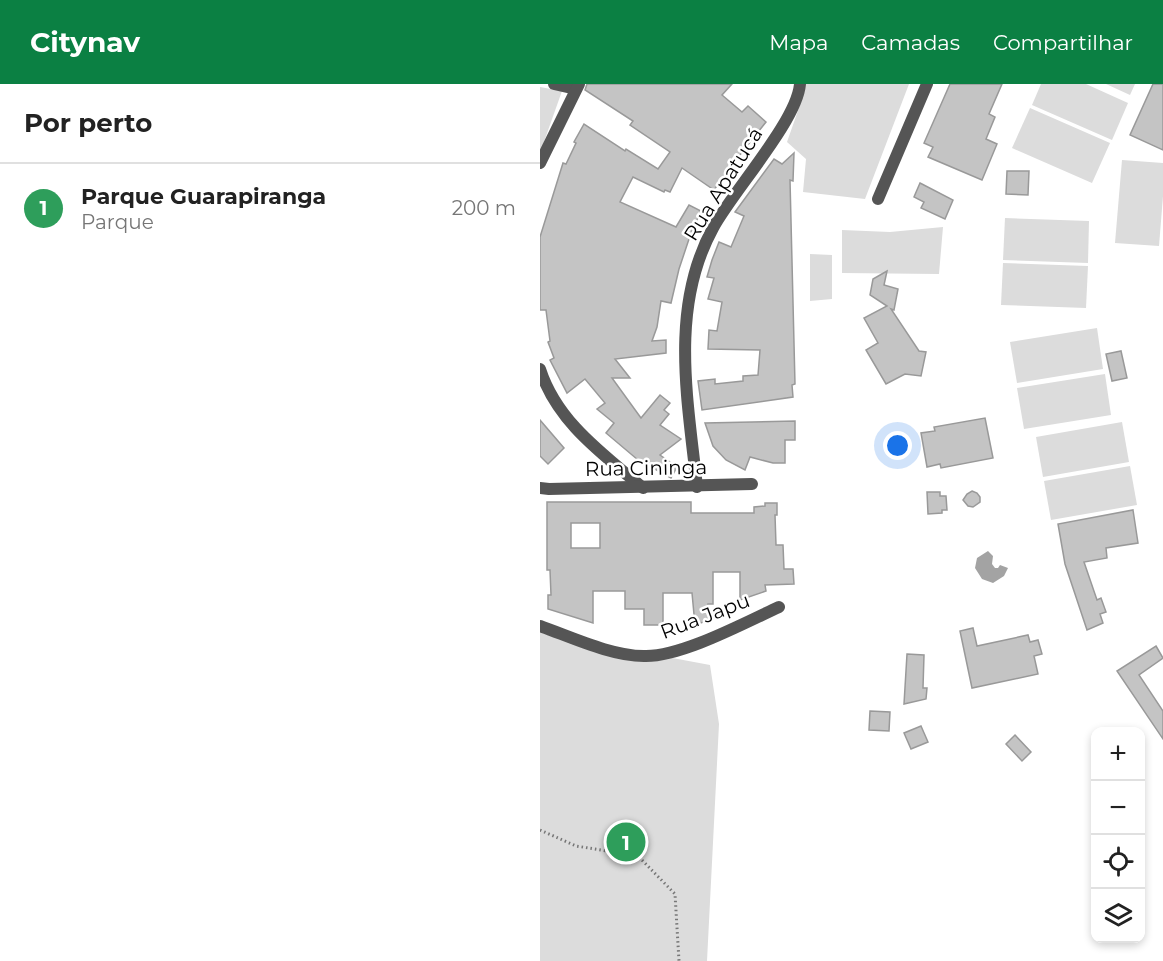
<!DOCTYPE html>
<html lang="pt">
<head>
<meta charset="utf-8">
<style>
	body { margin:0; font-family:Montserrat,sans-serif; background:#f2f2f2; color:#222 }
	.controls { position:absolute; right:18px; bottom:18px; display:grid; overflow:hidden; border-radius:12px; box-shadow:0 3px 9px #0003 }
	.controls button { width:54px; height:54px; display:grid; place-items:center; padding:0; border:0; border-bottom:2px solid #e0e0e0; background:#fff; color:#222; font:30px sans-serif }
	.you { position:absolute; left:358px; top:362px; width:21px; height:21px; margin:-15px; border:4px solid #fff; border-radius:50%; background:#1a73e8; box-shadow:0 0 0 9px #1a73e833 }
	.badge { display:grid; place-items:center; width:39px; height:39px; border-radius:50%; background:#0b8043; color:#fff; font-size:20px; font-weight:700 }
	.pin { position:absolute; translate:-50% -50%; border:3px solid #fff; box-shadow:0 2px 6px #0006 }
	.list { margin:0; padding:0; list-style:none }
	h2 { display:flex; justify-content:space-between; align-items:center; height:78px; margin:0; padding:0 24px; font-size:26px }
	h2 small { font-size:20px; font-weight:400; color:#767676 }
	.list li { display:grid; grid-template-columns:39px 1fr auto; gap:18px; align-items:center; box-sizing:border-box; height:90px; padding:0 24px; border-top:2px solid #e0e0e0 }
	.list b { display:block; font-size:22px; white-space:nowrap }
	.list p { margin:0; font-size:20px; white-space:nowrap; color:#767676 }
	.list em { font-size:20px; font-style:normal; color:#767676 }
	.icon { flex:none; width:33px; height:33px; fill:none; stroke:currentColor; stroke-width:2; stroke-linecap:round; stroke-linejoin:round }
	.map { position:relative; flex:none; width:623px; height:877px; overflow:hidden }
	header { display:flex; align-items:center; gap:36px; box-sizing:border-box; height:84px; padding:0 30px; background:#0b8043; color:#fff }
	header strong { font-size:28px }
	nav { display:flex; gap:33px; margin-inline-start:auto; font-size:21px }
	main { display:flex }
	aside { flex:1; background:#fff }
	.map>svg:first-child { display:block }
	.green { fill:#dcdcdc }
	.water { fill:#a3a3a3 }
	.building { fill:#c4c4c4; stroke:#999; stroke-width:1.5; fill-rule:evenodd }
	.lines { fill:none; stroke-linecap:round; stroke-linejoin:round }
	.path { stroke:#777; stroke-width:3; stroke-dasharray:1.5 3; stroke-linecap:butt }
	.minor { stroke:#555; stroke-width:12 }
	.labels { text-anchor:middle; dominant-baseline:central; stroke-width:5; stroke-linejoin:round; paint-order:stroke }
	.street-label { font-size:20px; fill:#000; stroke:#fff }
</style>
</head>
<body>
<header>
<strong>Citynav</strong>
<nav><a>Mapa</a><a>Camadas</a><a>Compartilhar</a></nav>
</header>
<main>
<aside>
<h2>Por perto<small></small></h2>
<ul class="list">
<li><span class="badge" style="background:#2e9e5b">1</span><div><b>Parque Guarapiranga</b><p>Parque</p></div><em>200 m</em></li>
</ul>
</aside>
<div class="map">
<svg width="623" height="877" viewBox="0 0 623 877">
	<rect width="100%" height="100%" fill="#fff"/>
	<g class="green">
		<path d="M 263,0 L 369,0 L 325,115 L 263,108 L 266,75 L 247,58 L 261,18 Z"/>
		<path d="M 501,0 L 546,0 L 588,19 L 572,56 L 492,21 Z"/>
		<path d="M 566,0 L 595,0 L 590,11 Z"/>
		<path d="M 0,3 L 22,7 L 0,69 Z"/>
		<path d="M 490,24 L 570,59 L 552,99 L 472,64 Z"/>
		<path d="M 582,76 L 623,79 L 623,112 L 619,162 L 575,159 Z"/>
		<path d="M 465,134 L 549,137 L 548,179 L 463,176 Z"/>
		<path d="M 403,143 L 399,190 L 302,189 L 302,146 L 350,148 Z"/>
		<path d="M 270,170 L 292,171 L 292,215 L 270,217 Z"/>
		<path d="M 463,179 L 548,182 L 546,224 L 461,221 Z"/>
		<path d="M 557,244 L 563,285 L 477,299 L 470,258 Z"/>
		<path d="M 565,290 L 571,331 L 484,345 L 477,304 Z"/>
		<path d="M 582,338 L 589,378 L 503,393 L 496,353 Z"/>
		<path d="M 590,382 L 597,421 L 511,436 L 504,397 Z"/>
		<path d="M 0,545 L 63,561 L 170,581 L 179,640 L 167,877 L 0,877 Z"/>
	</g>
	<path class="water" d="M 448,467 L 453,472 L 452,480 L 455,484 L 458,484 L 460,481 L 468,484 L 464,492 L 453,499 L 442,495 L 435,484 L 437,474 Z"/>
	<g class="building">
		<path d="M 47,0 L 192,0 L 182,11 L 202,28 L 208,22 L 226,38 L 188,86 L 174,106 L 142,84 L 130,108 L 125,106 L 124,108 L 93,93 L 80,118 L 136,143 L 149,121 L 161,127 L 151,149 L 139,185 L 131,219 L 121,217 L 117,243 L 112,257 L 126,256 L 126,269 L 75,275 L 90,294 L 72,294 L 101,334 L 120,311 L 130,319 L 124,326 L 129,330 L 120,341 L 141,355 L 120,371 L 137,383 L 131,394 L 98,376 L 66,349 L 74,339 L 57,325 L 65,319 L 45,295 L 27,309 L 10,276 L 14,274 L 8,258 L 10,257 L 6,226 L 0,226 L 0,153 L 23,79 L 26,80 L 36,59 L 34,58 L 44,40 L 85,67 L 86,65 L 118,85 L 130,68 L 90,41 L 93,37 L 45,6 Z"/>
		<path d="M 410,0 L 462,0 L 449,30 L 455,33 L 446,55 L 457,60 L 442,96 L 388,73 L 393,63 L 384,59 Z"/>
		<path d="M 613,0 L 623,0 L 623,66 L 590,51 Z"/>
		<path d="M 254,69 L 253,97 L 250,96 L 255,300 L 252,301 L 253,313 L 162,326 L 158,297 L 175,295 L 175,300 L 203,297 L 203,292 L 218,291 L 220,266 L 168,265 L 169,246 L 177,247 L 182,218 L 168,215 L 174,194 L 167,193 L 172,176 L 179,158 L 191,163 L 204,132 L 195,128 L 234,75 L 242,80 Z"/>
		<path d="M 467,87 L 489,87 L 488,111 L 466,110 Z"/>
		<path d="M 380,99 L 413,116 L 405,135 L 381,124 L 384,118 L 374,113 Z"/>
		<path d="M 347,187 L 344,201 L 358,205 L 354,226 L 351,225 L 379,267 L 386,268 L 381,292 L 365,290 L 346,300 L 326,266 L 338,259 L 324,234 L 347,222 L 330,211 L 333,195 Z"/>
		<path d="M 581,267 L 587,294 L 572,297 L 566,270 Z"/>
		<path d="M 445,334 L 453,374 L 401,384 L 400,380 L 387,383 L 381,349 L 395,347 L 394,343 Z"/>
		<path d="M 0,336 L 24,364 L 8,380 L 0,372 Z"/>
		<path d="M 255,337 L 255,356 L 245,356 L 245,379 L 233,379 L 210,373 L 205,386 L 186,376 L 173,362 L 165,339 Z"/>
		<path d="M 432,407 L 437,409 L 440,413 L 440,418 L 433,423 L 428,422 L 423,416 L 427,410 Z"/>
		<path d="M 387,408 L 400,408 L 400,412 L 406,412 L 407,426 L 402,426 L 402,429 L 388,430 Z"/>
		<path d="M 7,418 L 151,418 L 151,429 L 214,429 L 214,423 L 225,422 L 225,419 L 237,419 L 237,431 L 235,431 L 236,461 L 243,461 L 244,485 L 253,485 L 254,500 L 225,501 L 226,507 L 200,516 L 200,488 L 173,488 L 173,520 L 168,520 L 169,536 L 155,541 L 152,509 L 123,509 L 123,541 L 104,541 L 104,525 L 85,525 L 85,507 L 53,507 L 53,539 L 8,525 L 8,511 L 11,511 L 10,486 L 7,486 ZM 31,439 L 60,439 L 60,464 L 31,464 Z"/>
		<path d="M 593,426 L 598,459 L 566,464 L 567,474 L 544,478 L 557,516 L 561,514 L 566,528 L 560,530 L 563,539 L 547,546 L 525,480 L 518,440 Z"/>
		<path d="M 433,544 L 437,562 L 488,551 L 490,558 L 498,556 L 502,570 L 494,572 L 498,590 L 432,604 L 420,547 Z"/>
		<path d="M 616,562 L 623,574 L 599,591 L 623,627 L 623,655 L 577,587 Z"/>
		<path d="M 367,570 L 384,571 L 383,604 L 387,604 L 386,615 L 364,620 Z"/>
		<path d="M 330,627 L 350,628 L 349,647 L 329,646 Z"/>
		<path d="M 381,642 L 388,658 L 371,665 L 364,649 Z"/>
		<path d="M 475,651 L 491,668 L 482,677 L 466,660 Z"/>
	</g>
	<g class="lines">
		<path class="path" d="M 0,746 L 36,762 L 98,772 L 135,810 L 139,877"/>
		<g class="minor">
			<path d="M 14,0 L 36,5"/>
			<path d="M 0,79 L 39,0"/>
			<path d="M 338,115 L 387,0"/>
			<path d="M 0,285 C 17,338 63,370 103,404"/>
			<path d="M 157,403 C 148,317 129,224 173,144 C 193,107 257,37 260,0"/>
			<path d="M 0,404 L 9,405 L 212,400"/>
			<path d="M 0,542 C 31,553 73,573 106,572 C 143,572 204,539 239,523"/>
		</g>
	</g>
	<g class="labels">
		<g class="street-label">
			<text transform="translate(183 100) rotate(-58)">Rua Apatucá</text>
			<text transform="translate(106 384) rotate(-1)">Rua Cininga</text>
			<text transform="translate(165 532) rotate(-21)">Rua Japu</text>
		</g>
	</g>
</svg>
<div class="controls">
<button>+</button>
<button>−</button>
<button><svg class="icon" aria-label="locate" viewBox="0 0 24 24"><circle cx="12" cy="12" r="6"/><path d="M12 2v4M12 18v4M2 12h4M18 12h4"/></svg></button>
<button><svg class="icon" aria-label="layers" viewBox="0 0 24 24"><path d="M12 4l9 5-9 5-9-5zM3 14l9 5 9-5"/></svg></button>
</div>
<div class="you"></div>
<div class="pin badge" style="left:86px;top:758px;background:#2e9e5b">1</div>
</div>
</main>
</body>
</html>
